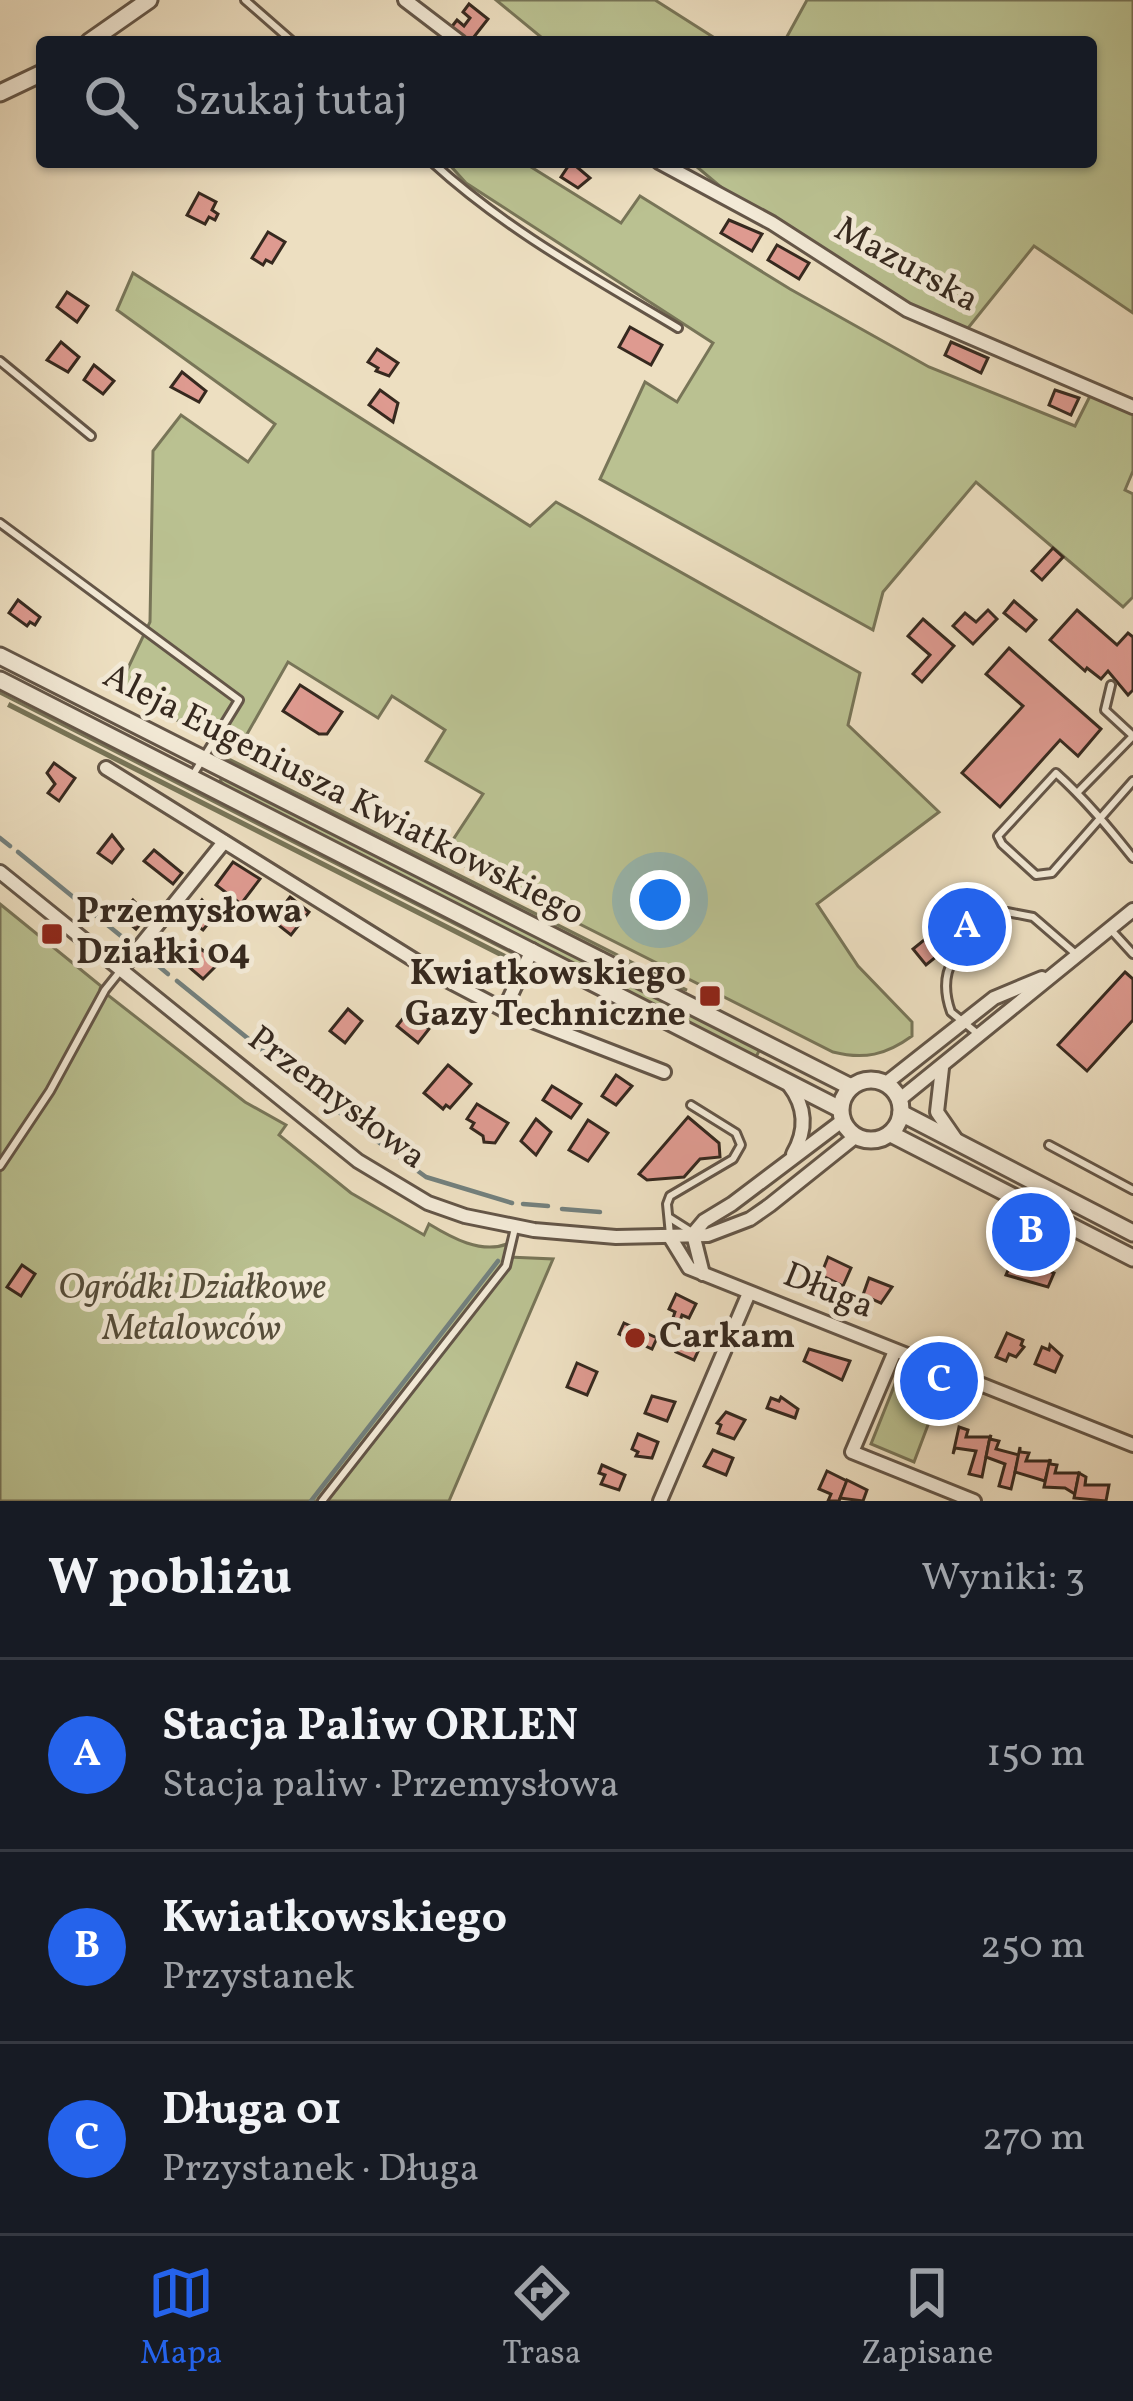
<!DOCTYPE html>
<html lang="pl">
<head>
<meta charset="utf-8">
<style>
	body { margin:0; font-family:Vollkorn,serif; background:#242831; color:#f1f3f6 }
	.you { position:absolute; left:660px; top:900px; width:42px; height:42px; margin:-30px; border:9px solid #fff; border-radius:50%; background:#1a73e8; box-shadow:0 0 0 18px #1a73e833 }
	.badge { display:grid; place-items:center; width:78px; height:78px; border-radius:50%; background:#2563eb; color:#fff; font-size:39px; font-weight:700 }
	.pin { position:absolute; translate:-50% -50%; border:6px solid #fff; box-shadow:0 3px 12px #0006 }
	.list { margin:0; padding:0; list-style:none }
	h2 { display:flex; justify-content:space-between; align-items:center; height:156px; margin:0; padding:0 48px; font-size:51px }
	h2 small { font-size:39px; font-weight:400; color:#9ea1a6 }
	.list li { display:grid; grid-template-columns:78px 1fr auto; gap:36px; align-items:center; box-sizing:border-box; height:192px; padding:0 48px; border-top:3px solid #363941 }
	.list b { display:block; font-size:45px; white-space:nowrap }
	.list p { margin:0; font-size:39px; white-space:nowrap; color:#9ea1a6 }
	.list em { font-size:39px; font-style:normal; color:#9ea1a6 }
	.icon { flex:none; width:66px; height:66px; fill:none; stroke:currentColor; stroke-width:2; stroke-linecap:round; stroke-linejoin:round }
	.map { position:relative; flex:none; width:1133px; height:1501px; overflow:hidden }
	.search { position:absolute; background:#171b24; box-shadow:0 3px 9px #0004; left:36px; right:36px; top:36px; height:132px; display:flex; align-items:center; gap:30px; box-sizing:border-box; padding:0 42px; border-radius:12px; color:#9ea1a6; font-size:45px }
	.sheet { height:732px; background:#171b24 }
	nav { display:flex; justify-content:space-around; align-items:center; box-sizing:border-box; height:168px; border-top:3px solid #363941; background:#171b24; font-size:33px; color:#9ea1a6 }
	nav a { display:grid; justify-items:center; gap:6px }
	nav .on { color:#2563eb }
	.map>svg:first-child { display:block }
	.green { fill:#bac191; stroke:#787558; stroke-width:3 }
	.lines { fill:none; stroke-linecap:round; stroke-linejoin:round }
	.stream { stroke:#73807d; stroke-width:4.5 }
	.building { fill:#de9a90; stroke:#36291f; stroke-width:3 }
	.service-casing { stroke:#645648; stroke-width:12 }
	.minor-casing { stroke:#645648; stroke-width:18 }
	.tertiary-casing { stroke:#645648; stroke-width:21 }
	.service { stroke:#f3ead7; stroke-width:6 }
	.minor { stroke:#f3ead7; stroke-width:12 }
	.tertiary { stroke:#f3ead7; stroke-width:15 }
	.poi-dot { fill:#8f2418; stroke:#f3ead7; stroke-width:4.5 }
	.labels { text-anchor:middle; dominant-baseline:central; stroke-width:10; stroke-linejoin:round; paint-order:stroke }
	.street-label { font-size:36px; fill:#36291f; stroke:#f3ead7 }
	.poi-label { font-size:36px; font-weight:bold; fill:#36291f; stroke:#f3ead7; text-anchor:start }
	.park-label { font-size:36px; font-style:italic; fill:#574f3c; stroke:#f3ead7 }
</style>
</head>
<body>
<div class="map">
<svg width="1133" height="1501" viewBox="0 0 1133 1501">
	<rect width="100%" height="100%" fill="#eddfc1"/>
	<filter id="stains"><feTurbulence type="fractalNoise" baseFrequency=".00167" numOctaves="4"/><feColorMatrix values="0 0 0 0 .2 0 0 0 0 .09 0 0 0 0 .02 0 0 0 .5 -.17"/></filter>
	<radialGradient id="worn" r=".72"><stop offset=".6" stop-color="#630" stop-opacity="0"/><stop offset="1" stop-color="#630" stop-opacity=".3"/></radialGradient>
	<g class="green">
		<path d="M 496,0 L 655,0 L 721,42 L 547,42 Z"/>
		<path d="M 807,0 L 1133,0 L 1133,313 L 1034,246 L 960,338 L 764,223 L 691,162 L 1091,162 L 1091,42 L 784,42 Z"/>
		<path d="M 447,162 L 523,162 L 621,223 L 640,196 L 790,289 L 929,367 L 1075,426 L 1091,394 L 1133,413 L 1133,471 L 1125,490 L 1133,494 L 1133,597 L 1123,607 L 976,482 L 883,592 L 873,630 L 600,479 L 645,382 L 677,402 L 713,343 L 466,183 Z"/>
		<path d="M 133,273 L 530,526 L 556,502 L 860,673 L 848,725 L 939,812 L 817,904 L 858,966 L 912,1022 L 912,1036 C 886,1055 864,1060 833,1052 L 443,855 L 483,794 L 426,761 L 445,730 L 392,696 L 378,718 L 288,662 L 238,750 L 117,691 L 150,622 L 153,451 L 181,415 L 248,462 L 275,424 L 117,310 Z"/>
		<path d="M 0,688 L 517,950 L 520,957 L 0,693 Z"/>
		<path d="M 10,704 L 520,963 L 519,965 L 9,706 Z"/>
		<path d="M 221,755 L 687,990 L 658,982 L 227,763 Z"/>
		<path d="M 223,777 L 760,1049 L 756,1057 L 229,789 L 220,781 Z"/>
		<path d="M 0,904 L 101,986 L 100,989 L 245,1102 L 286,1125 L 279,1135 L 351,1193 L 424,1235 L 429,1224 C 452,1238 481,1254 507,1244 L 506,1257 L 553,1259 L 449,1501 L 0,1501 Z"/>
		<path d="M 901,1369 L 943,1385 L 914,1462 L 871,1444 Z"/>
	</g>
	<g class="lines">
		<g class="stream">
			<path d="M 0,838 L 10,846"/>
			<path d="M 18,852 L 132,945"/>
			<path d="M 144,954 L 168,974"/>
			<path d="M 177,981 L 356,1126"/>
			<path d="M 366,1133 L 426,1177 L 512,1203"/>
			<path d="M 523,1204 L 548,1206"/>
			<path d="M 562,1209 L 600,1212"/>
			<path d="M 311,1501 L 498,1261"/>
		</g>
	</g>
	<g class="building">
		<path d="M 469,4 L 488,19 L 470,42 L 450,29 L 457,20 L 464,26 L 470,18 L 463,12 Z"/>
		<path d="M 571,162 L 590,178 L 578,188 L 561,177 Z"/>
		<path d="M 199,193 L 216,202 L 212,210 L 218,214 L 215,220 L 209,217 L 205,224 L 187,215 Z"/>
		<path d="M 729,220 L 762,234 L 752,251 L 721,233 Z"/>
		<path d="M 268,232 L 285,242 L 272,263 L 266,260 L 263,265 L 252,258 Z"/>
		<path d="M 777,245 L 809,263 L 799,279 L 768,260 Z"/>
		<path d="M 67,292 L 88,306 L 77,322 L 57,307 Z"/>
		<path d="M 630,327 L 662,345 L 651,365 L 619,347 Z"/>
		<path d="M 61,342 L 79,357 L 68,372 L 47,360 Z"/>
		<path d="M 951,342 L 988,358 L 981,373 L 945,355 Z"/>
		<path d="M 377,349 L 398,363 L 389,376 L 376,371 L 378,368 L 368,362 Z"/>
		<path d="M 94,365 L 114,381 L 103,394 L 84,380 Z"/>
		<path d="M 182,372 L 206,391 L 199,402 L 171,387 Z"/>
		<path d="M 380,390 L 398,403 L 393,422 L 369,405 Z"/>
		<path d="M 1055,390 L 1079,398 L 1071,415 L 1049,405 Z"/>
		<path d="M 1053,548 L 1063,557 L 1042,580 L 1032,571 Z"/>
		<path d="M 18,600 L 40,617 L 35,625 L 30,622 L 27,626 L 9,613 Z"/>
		<path d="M 1014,601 L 1036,620 L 1026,631 L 1004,613 Z"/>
		<path d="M 988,610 L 997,619 L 973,644 L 953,626 L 965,613 L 976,622 Z"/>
		<path d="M 1077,610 L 1117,645 L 1128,633 L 1133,637 L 1133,690 L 1128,695 L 1108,671 L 1101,679 L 1087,668 L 1085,671 L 1050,640 Z"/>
		<path d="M 923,619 L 954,646 L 922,682 L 913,674 L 930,655 L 908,636 Z"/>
		<path d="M 1009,648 L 1101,729 L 1078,756 L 1060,740 L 1000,807 L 962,773 L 1023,706 L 986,674 Z"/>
		<path d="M 300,685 L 342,712 L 327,734 L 319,734 L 283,711 Z"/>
		<path d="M 54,763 L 75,778 L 59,801 L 48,793 L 55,784 L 47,773 Z"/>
		<path d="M 112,835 L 123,849 L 112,863 L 98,853 Z"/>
		<path d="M 154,850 L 182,873 L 173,884 L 144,861 Z"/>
		<path d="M 233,862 L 260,879 L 241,904 L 216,885 Z"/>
		<path d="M 290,897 L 309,912 L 291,935 L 272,920 Z"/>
		<path d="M 133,900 L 148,915 L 136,929 L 120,915 Z"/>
		<path d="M 202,900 L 215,915 L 203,930 L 188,919 Z"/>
		<path d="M 966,908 L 985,933 L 969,946 L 949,921 Z"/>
		<path d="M 929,936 L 942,952 L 926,965 L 913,949 Z"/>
		<path d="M 201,949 L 219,963 L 203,979 L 190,968 Z"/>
		<path d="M 1125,972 L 1133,979 L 1133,1020 L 1087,1071 L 1058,1045 Z"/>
		<path d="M 348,1009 L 362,1021 L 345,1043 L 330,1031 Z"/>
		<path d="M 408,1012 L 429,1029 L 418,1043 L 397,1026 Z"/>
		<path d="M 448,1065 L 471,1084 L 450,1108 L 446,1105 L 443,1109 L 424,1093 Z"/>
		<path d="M 616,1075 L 632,1086 L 616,1105 L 602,1096 Z"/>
		<path d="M 552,1086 L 581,1104 L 571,1118 L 543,1100 Z"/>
		<path d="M 477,1104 L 508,1123 L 495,1143 L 484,1142 L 483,1136 L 471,1128 L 474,1123 L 467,1119 Z"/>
		<path d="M 688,1117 L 719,1143 L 720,1157 L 700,1159 L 684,1177 L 647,1180 L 639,1174 Z"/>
		<path d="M 536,1119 L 551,1132 L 536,1155 L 521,1141 Z"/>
		<path d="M 588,1120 L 608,1133 L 588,1161 L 569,1150 Z"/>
		<path d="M 1014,1256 L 1054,1273 L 1048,1287 L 1006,1275 Z"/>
		<path d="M 828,1257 L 851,1268 L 843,1286 L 821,1275 Z"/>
		<path d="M 22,1265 L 35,1274 L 21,1296 L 7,1287 Z"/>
		<path d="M 869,1278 L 892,1287 L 881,1303 L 863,1295 Z"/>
		<path d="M 676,1294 L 696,1304 L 689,1318 L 682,1315 L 680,1321 L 673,1318 L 675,1312 L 669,1309 Z"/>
		<path d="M 624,1323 L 657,1338 L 652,1349 L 619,1334 Z"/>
		<path d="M 684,1333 L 708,1343 L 705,1349 L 700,1347 L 694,1360 L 676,1352 Z"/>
		<path d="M 1007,1333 L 1023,1340 L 1021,1345 L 1024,1347 L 1016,1357 L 1009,1354 L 1006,1361 L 996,1357 Z"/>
		<path d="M 1050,1345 L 1062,1356 L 1055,1372 L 1035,1364 L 1042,1347 L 1049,1350 Z"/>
		<path d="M 809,1349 L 850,1361 L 842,1380 L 804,1361 Z"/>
		<path d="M 577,1363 L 597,1372 L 587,1395 L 567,1387 Z"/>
		<path d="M 652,1396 L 675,1402 L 667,1421 L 645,1413 Z"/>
		<path d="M 781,1397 L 798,1409 L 795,1418 L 767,1408 L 771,1398 L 779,1401 Z"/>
		<path d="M 726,1412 L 745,1420 L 734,1439 L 718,1433 L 721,1425 L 717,1423 Z"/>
		<path d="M 959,1427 L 968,1430 L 966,1437 L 990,1437 L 982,1477 L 969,1474 L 976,1451 L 955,1448 L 953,1454 Z"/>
		<path d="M 638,1434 L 658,1442 L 652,1458 L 636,1456 L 638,1452 L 632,1449 Z"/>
		<path d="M 991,1435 L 990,1439 L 999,1441 L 996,1449 L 1019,1455 L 1011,1489 L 999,1486 L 1005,1464 L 986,1457 L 990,1437 Z"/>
		<path d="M 1020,1447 L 1020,1452 L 1029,1453 L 1026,1461 L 1050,1461 L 1045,1481 L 1015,1472 Z"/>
		<path d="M 713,1450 L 733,1458 L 726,1475 L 704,1466 Z"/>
		<path d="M 1050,1459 L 1050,1464 L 1057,1465 L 1055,1473 L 1079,1473 L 1075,1494 L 1065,1488 L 1044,1487 Z"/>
		<path d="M 602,1465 L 625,1475 L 619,1490 L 601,1484 L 605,1475 L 599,1473 Z"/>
		<path d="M 827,1471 L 847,1481 L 839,1501 L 828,1501 L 831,1494 L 819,1489 Z"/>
		<path d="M 1079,1473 L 1086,1477 L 1085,1485 L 1109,1485 L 1106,1501 L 1074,1498 Z"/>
		<path d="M 847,1480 L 867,1490 L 863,1501 L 840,1498 Z"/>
	</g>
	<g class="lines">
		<g class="service-casing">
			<g id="service">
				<path d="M 245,0 L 293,42"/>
				<path d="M 432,162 C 506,230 593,277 678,328"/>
				<path d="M 0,361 L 91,436"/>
				<path d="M 0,523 L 239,700 L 193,775"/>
				<path d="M 1111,685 L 1105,710 L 1131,734"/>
				<path d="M 1133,781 L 1052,873 L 1036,875 L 1002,844 L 998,836 L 1056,773 C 1085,799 1109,828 1133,858"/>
				<path d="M 1078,792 L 1133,736"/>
				<path d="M 1112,931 L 1133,954"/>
				<path d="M 978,1034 L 951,1012 C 932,958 970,942 1007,912 L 1033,917 L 1077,955"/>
				<path d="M 1049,1145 L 1133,1190"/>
				<path d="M 0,1166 L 50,1091 L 105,990 L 121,970"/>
				<path d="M 670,1218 L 692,1232"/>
				<path d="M 670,1235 L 667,1204 L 670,1196 L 733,1159 L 741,1145 L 736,1133 L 691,1105"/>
				<path d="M 322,1501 L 506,1266 L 515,1228"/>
			</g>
		</g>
		<g class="minor-casing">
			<g id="minor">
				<path d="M 405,0 L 460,42"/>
				<path d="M 659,162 L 772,223 L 907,310 L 1133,407"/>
				<path d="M 106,768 L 443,978 L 504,1010 L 532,950"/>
				<path d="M 0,872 L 358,1161 L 428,1203 L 465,1216 L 534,1230 L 616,1237 L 708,1235 L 750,1219 L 770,1205 L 855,1137"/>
				<path d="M 121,970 L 224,842"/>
				<path d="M 504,1010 L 664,1072"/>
				<path d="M 942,1068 L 937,1112 L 955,1138"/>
				<path d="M 885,1084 L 994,998 L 1042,978"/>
				<path d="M 789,1085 C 806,1107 807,1130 793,1154"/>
				<path d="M 899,1100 L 1133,910"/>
				<path d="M 693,1234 L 704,1221 L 732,1204 L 842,1121"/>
				<path d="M 693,1234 L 703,1274"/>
				<path d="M 670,1237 L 689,1268 L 1133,1445"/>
				<path d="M 895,1351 L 852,1452 L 974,1501"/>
				<path d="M 660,1501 L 749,1293"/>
			</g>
		</g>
		<g class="tertiary-casing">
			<g id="tertiary">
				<path d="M 89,42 L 149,0"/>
				<path d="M 0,93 L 42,73"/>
				<path d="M 0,656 L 851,1087"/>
				<path d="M 0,680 L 840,1109"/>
				<circle cx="871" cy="1110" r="30"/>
				<path d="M 901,1113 L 1133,1233"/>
				<path d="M 891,1134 L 1133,1258"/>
			</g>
		</g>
		<use href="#service" class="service"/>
		<use href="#minor" class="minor"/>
		<use href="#tertiary" class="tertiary"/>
	</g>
	<g class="poi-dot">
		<rect x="40" y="922" width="24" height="24" rx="6"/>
		<rect x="698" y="984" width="24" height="24" rx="6"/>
		<circle cx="635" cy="1338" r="12"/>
	</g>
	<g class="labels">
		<g class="street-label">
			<text transform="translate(906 266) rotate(29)">Mazurska</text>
			<text transform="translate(343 796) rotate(27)">Aleja Eugeniusza Kwiatkowskiego</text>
			<text transform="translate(336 1099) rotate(37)">Przemysłowa</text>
			<text transform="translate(828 1292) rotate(22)">Długa</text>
		</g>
		<g class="poi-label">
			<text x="76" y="913">Przemysłowa<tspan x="76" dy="41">Działki 04</tspan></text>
			<text x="686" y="975" text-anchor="end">Kwiatkowskiego<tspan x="686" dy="41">Gazy Techniczne</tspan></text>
			<text x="659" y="1338">Carkam</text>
		</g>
		<g class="park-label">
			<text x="192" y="1289">Ogródki Działkowe<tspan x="192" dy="41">Metalowców</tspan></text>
		</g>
	</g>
	<rect width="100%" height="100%" filter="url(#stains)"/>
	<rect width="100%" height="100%" fill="url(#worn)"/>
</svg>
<div class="you"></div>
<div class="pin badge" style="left:967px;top:927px">A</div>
<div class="pin badge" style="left:1031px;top:1232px">B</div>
<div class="pin badge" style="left:939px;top:1381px">C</div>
<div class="search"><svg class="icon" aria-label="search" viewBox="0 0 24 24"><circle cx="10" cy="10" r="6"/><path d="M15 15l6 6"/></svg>Szukaj tutaj</div>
</div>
<section class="sheet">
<h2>W pobliżu<small>Wyniki: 3</small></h2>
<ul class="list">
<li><span class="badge">A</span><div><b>Stacja Paliw ORLEN</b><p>Stacja paliw · Przemysłowa</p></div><em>150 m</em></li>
<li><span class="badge">B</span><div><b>Kwiatkowskiego</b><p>Przystanek</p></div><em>250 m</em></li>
<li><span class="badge">C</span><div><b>Długa 01</b><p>Przystanek · Długa</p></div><em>270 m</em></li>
</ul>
</section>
<nav>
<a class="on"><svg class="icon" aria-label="map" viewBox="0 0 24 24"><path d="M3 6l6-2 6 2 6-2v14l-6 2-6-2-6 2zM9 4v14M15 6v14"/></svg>Mapa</a>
<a><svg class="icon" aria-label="directions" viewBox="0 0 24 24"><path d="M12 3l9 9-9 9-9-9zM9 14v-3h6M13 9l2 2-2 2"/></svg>Trasa</a>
<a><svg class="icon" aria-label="saved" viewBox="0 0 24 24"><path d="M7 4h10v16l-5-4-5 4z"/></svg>Zapisane</a>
</nav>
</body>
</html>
